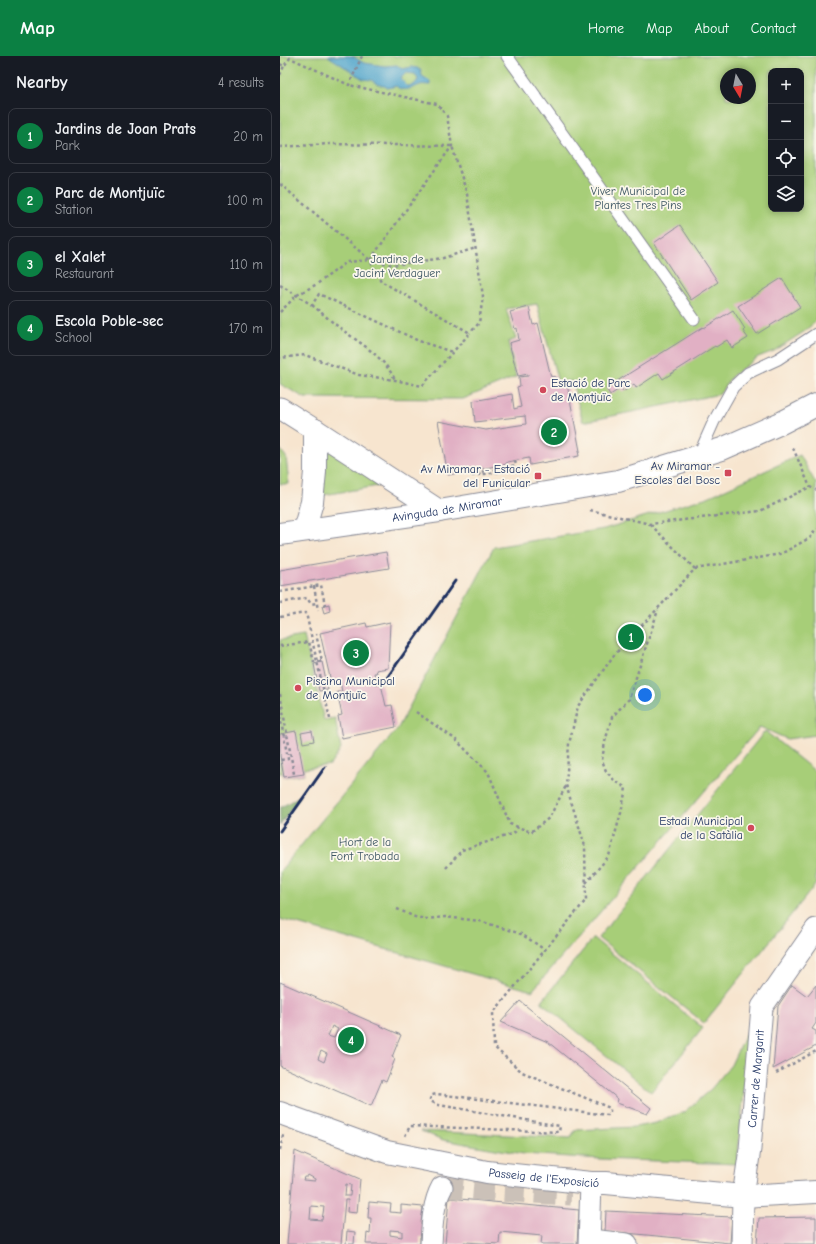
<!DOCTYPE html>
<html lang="en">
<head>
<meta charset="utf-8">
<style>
	body { margin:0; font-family:"Comic Neue",sans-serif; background:#20242c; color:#f1f3f6 }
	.controls { position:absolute; right:12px; top:12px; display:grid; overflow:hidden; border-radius:8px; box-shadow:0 2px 6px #0003 }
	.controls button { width:36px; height:36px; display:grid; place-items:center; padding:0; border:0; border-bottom:1px solid #363941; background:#171b24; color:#f1f3f6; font:20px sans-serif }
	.compass { position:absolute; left:440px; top:12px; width:36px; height:36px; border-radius:50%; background:#171b24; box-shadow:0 2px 6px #0003; rotate:170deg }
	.you { position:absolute; left:365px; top:639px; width:14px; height:14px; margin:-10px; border:3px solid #fff; border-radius:50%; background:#1a73e8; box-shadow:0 0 0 6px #1a73e833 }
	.badge { display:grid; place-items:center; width:26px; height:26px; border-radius:50%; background:#0b8043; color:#fff; font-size:13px; font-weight:700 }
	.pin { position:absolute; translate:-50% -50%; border:2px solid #fff; box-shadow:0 1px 4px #0006 }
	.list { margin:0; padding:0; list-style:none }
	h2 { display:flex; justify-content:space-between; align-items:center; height:52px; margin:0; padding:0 16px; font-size:17px }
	h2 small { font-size:13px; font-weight:400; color:#9ea1a6 }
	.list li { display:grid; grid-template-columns:26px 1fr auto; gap:12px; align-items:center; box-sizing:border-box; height:56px; margin:0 8px 8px; padding:0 8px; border:1px solid #363941; border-radius:8px }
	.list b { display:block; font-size:15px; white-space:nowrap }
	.list p { margin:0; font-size:13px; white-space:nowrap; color:#9ea1a6 }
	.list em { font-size:13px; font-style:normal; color:#9ea1a6 }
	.icon { flex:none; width:22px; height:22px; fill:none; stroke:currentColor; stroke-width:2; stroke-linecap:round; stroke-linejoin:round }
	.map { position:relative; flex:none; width:536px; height:1188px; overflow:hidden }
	header { display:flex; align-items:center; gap:24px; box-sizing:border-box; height:56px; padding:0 20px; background:#0b8043; color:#fff }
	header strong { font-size:19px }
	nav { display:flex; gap:22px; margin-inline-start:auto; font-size:14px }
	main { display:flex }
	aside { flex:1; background:#171b24 }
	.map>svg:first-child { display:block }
	.green { fill:#a7ce78; stroke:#617e6b; fill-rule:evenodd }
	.forest { fill:#85b168; stroke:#507063 }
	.water { fill:#4fa4cb; stroke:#356a94; fill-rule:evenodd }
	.building { fill:#e1b0c4; fill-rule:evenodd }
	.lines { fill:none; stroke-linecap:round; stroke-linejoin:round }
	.minor-tunnel { stroke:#cbc1b8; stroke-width:21; stroke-dasharray:21 10; stroke-linecap:butt }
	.service-casing { stroke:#898a96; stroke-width:13 }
	.minor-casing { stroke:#898a96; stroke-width:23 }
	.tertiary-casing { stroke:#898a96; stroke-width:24 }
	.path { stroke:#898a96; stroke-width:2.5; stroke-dasharray:3 3; stroke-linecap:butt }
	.service { stroke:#fff; stroke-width:11 }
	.minor { stroke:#fff; stroke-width:21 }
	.tertiary { stroke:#fff; stroke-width:22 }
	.rail { stroke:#1b2f5e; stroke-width:3 }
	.poi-dot { fill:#d1495b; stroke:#fbf7ec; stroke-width:1.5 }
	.labels { text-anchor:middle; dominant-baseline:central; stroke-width:3.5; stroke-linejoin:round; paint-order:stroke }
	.park-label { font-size:12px; fill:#3e5764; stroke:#fbf7ec }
	.poi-label { font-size:12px; fill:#1b2f5e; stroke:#fbf7ec; text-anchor:end }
	.street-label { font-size:12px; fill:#1b2f5e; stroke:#fbf7ec }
</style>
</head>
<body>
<header>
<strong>Map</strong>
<nav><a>Home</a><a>Map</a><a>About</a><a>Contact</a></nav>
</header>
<main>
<aside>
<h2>Nearby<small>4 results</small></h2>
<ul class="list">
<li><span class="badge">1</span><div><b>Jardins de Joan Prats</b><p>Park</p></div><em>20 m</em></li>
<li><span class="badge">2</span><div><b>Parc de Montjuïc</b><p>Station</p></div><em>100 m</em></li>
<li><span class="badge">3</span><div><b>el Xalet</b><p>Restaurant</p></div><em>110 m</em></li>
<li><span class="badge">4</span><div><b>Escola Poble-sec</b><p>School</p></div><em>170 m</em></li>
</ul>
</aside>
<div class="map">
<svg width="536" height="1188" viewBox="0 0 536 1188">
	<rect width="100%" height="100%" fill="#fbf7ec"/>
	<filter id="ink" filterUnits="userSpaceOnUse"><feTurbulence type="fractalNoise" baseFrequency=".025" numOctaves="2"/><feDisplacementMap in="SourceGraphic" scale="8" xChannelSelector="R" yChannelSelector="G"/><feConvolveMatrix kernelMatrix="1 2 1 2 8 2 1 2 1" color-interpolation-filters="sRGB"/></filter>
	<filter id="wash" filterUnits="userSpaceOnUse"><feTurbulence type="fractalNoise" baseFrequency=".012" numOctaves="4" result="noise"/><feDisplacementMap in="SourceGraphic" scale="16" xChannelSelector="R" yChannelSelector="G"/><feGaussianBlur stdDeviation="0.9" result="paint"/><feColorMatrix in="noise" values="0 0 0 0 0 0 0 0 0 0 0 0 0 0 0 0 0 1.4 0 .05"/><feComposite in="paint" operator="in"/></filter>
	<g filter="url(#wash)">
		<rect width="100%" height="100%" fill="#f7e5cf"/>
		<g class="green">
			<path d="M 0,0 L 536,0 L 536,265 L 525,275 L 494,295 L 478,301 L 452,320 L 440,338 L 303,366 L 292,325 L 278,326 L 257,248 L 226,253 L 236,283 L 228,286 L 236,321 L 183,343 L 25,342 L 0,328 ZM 491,15 L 521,15 L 521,153 L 491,153 ZM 446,18 L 470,18 L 470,42 L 446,42 Z"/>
			<path d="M 0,393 L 6,401 L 9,428 L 0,428 Z"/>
			<path d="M 47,393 L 101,423 L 98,430 L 43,439 L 43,396 Z"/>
			<path d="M 520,399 L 535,426 L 536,426 L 536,679 L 507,683 L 480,671 L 252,935 L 0,863 L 0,815 L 118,672 L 214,491 L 324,473 L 428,441 Z"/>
			<path d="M 24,580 L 44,664 L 55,662 L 61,693 L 50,709 L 23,713 L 24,718 L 4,721 L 3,717 L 0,717 L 0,584 Z"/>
			<path d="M 485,675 L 536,716 L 536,828 L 424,967 L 318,882 Z"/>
			<path d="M 313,882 L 423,972 L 371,1036 L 261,946 Z"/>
			<path d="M 470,972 L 457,1108 L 321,1103 L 244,1098 L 163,1084 L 141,1075 L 291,1082 L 295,1074 L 355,1071 L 376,1067 L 404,1056 L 431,1033 L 451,1009 L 464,981 Z"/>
		</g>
		<path class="forest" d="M 21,739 L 0,769 L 0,752 Z"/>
		<path class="water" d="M 48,0 L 72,0 L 84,7 L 105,10 L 117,9 L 122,13 L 132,11 L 137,12 L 141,14 L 142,20 L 150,25 L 150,29 C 147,29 143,28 140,29 C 132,32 123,37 116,30 L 108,32 C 102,28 97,30 92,24 L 83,23 ZM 126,17 L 135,18 L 137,21 L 138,24 L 134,29 L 127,30 L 121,23 L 122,21 Z"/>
		<g id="blocks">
			<g class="building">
				<path d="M 400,169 L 438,226 L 411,244 L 374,187 Z"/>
				<path d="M 502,222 L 520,251 L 477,278 L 458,250 Z"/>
				<path d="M 249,251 L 253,269 L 258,267 L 271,321 L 275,320 L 277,328 L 286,327 L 287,328 L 300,395 L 298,395 L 299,400 L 250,409 L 249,402 L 227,406 L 227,408 L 168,419 L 158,365 L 206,374 L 246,368 L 245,360 L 195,366 L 193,345 L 232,338 L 234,353 L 241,351 L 237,331 L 240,330 L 239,321 L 248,320 L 248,318 L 238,320 L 229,287 L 239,284 L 237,272 L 235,273 L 230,256 Z"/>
				<path d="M 453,254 L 465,273 L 463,275 L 468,282 L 452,292 L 447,284 L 436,291 L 435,290 L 383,323 L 379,317 L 356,332 L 354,328 L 343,336 L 341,332 L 330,339 L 326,332 L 423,271 L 424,272 Z"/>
				<path d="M 106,496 L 109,512 L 0,530 L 0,514 Z"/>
				<path d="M 49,548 L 50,555 L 44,557 L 42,550 Z"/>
				<path d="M 110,566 L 108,612 L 96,614 L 97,617 L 94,617 L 97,629 L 101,628 L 106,650 L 112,649 L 116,671 L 62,682 L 58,660 L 62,659 L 57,636 L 62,636 L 60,625 L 51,626 L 40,577 L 86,567 L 87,571 Z"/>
				<path d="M 42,606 L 48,634 L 39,635 L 34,608 Z"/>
				<path d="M 16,675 L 24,718 L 4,721 L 0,700 L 0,678 Z"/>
				<path d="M 32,675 L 34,685 L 23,687 L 21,677 Z"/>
				<path d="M 0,926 L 121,979 L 112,1001 L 115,1003 L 106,1026 L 102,1024 L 91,1050 L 0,1010 ZM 52,970 L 58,973 L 54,982 L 48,980 ZM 41,995 L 47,998 L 44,1006 L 38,1003 Z"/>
				<path d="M 512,929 L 527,940 L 536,929 L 536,967 L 532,973 L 536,975 L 536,990 L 493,1013 L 498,950 Z"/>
				<path d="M 240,945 L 371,1052 L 367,1058 L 337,1047 L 338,1043 L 268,986 L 221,966 Z"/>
				<path d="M 15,1095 L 80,1123 L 77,1157 L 67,1156 L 68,1144 L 65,1144 L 61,1188 L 7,1188 ZM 28,1119 L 35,1123 L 35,1125 L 23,1124 L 24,1121 L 27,1121 ZM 66,1128 L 71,1129 L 70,1140 L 65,1140 ZM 31,1150 L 44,1151 L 42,1164 L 30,1163 Z"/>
				<path d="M 169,1142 L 299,1154 L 297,1188 L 261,1188 L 262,1180 L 220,1176 L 219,1188 L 184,1186 L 184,1188 L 165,1188 Z"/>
				<path d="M 89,1146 L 111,1148 L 110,1156 L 121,1157 L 121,1149 L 143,1151 L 141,1167 L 141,1168 L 144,1168 L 143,1181 L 140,1181 L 140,1188 L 86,1188 L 87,1177 L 90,1178 L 91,1162 L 88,1162 ZM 110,1174 L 122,1175 L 122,1181 L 110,1179 Z"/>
				<path d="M 326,1155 L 452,1161 L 450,1187 L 325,1175 Z"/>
				<path d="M 536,1161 L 536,1188 L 477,1188 L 479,1162 Z"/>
				<path d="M 67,1175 L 75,1176 L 74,1188 L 66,1188 Z"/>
			</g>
		</g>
	</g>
	<g filter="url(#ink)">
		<use href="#blocks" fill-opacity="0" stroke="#898a96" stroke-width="1"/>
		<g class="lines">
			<path class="minor-tunnel" d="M 162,1131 L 199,1134 L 291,1139"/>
			<g class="service-casing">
				<g id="service">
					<path d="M 227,0 L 414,263"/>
					<path d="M 418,401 L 434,365 L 453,331 L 468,317 L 498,303 L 536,278"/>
				</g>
			</g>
			<g class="minor-casing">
				<g id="minor">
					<path d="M 0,352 L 35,374"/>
					<path d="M 310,1184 L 347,1188"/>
					<path d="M 151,1188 C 152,1169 153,1147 162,1131"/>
					<path d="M 309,1188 L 311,1127"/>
					<path id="s1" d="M 462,1188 L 463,1140 L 470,1093 L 482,951 L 536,873"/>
				</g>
			</g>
			<g class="tertiary-casing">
				<g id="tertiary">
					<path d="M 35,374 L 159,455"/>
					<path d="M 24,474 L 32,446 L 35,416 L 35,374"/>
					<path id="s2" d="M 0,478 L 159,455 L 338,425 L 442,393 L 501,367 L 536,349"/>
					<path id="s3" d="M 0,1057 L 107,1096 L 207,1116 L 311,1127 L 326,1127 L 463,1140 L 536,1136"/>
				</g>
			</g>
			<g class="path">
				<path d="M 0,8 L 4,10 L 10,2 L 69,29 L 82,0"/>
				<path d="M 0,19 L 4,10"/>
				<path d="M 0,91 L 50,88 L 172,90 L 187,138 L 203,240 L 199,267 L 190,277"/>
				<path d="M 0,128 L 90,204 L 101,225 L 190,277 L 142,330 L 115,324 L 79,319 L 25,299 L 0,302"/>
				<path d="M 91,204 L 113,209 L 163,202 L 196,192"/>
				<path d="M 0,229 L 32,249 L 39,238 L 139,285 L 172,296"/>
				<path d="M 32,249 C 43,258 53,267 64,275 C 83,289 105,302 115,324"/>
				<path d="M 0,256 L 17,239 L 37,228 L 67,206 L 90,204 L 172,90 L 167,60 L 157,48 L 69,29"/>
				<path d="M 513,392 L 530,431 L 536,434"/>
				<path d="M 235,405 L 236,409 L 190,418 L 191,420 L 238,413 L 239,417"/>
				<path d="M 310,454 L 370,468 L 480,455 L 530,431"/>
				<path d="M 415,513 L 501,498 L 531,481 L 536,472"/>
				<path d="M 34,530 L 38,554"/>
				<path d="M 0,536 L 41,529 L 45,549"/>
				<path d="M 0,547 L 27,542 L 31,548 L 37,547"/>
				<path d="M 0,561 L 26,557 L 50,663"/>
				<path d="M 0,590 L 29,586 L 34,606 L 42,605 L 36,578"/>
				<path d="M 0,638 L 14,718"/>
				<path d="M 136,656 L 175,683 L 208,716 L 230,768 L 251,776 L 269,762 L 286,730"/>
				<path d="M 0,660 L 8,703 L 0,704"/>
				<path d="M 166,812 L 182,794 L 229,779 L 235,776 L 238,771"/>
				<path d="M 306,827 L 329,800 L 341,757 L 346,732 L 334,724 L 326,715 L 322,704 L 325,686 L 332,661 L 349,643 L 378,554"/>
				<path d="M 117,853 L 135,861 L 147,863 L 165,861 L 200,865 L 241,878 L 252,885 L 265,894"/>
				<path d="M 496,1017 L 536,995"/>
				<path d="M 125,1080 L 130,1070 L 279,1076 L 280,1070 L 159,1049 L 150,1045 L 150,1043 L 152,1039 L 157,1038 L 328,1059 L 330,1056 L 330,1052 L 242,1016 L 214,991 L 213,957 L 306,844 L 305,790 L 286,729 L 289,688 L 298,650 L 334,599 L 415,513 L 370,468"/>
				<path d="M 0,1094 L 3,1079"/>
			</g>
			<use href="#service" class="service"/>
			<use href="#minor" class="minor"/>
			<use href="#tertiary" class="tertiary"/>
			<g class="rail">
				<path d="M 102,629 L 175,525"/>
				<path d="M 0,775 L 45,711"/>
			</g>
		</g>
	</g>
	<g class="poi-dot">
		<circle cx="263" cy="334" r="4"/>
		<rect x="444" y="413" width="8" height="8" rx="2"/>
		<rect x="254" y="416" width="8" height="8" rx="2"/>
		<circle cx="18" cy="632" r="4"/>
		<circle cx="471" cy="772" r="4"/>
	</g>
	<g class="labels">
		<g class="park-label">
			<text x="358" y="135">Viver Municipal de<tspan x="358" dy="14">Plantes Tres Pins</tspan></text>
			<text x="117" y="203">Jardins de<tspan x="117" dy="14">Jacint Verdaguer</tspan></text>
			<text x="85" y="786">Hort de la<tspan x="85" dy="14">Font Trobada</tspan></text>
		</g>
		<g class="poi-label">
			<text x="271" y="327" text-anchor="start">Estació de Parc<tspan x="271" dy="14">de Montjuïc</tspan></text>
			<text x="440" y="410">Av Miramar -<tspan x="440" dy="14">Escoles del Bosc</tspan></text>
			<text x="250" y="413">Av Miramar - Estació<tspan x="250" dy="14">del Funicular</tspan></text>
			<text x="26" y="625" text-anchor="start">Piscina Municipal<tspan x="26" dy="14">de Montjuïc</tspan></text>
			<text x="463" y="765">Estadi Municipal<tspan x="463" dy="14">de la Satàlia</tspan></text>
		</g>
		<g class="street-label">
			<text stroke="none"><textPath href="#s2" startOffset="169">Avinguda de Miramar</textPath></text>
			<text stroke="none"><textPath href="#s1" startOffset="166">Carrer de Margarit</textPath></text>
			<text stroke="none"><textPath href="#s3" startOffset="273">Passeig de l'Exposició</textPath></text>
		</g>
	</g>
</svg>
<div class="controls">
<button>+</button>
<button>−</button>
<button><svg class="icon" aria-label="locate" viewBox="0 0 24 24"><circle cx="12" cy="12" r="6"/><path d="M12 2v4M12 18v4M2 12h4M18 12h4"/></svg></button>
<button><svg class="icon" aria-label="layers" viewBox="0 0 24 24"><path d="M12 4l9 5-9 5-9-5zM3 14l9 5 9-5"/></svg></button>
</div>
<svg class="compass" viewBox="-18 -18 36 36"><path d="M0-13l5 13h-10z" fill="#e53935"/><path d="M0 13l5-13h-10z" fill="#9ea1a6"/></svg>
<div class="you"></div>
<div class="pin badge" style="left:351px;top:581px">1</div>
<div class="pin badge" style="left:274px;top:376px">2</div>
<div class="pin badge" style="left:76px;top:597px">3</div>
<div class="pin badge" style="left:71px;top:984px">4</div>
</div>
</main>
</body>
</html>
